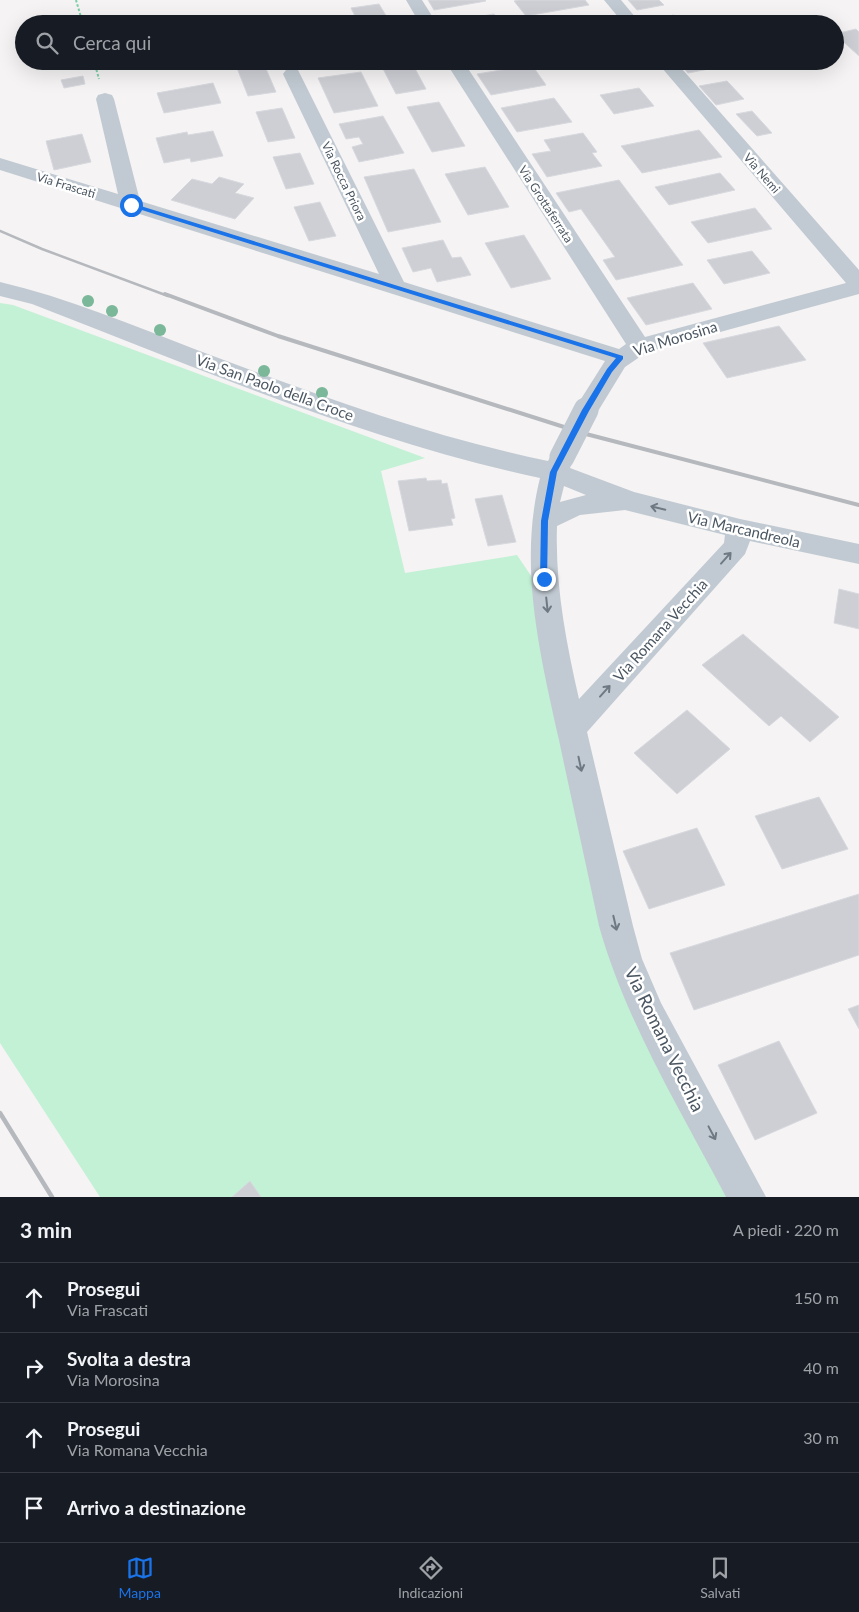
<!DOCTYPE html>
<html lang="it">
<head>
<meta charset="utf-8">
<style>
	body { margin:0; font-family:Lato,sans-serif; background:#20242c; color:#f1f3f6 }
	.stop { position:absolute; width:15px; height:15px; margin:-11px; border:4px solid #1a73e8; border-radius:50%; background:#fff }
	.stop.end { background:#1a73e8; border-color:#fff; box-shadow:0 1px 5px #0008 }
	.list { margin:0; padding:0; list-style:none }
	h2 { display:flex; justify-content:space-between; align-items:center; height:65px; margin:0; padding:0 20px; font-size:21px }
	h2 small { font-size:16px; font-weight:400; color:#9ea1a6 }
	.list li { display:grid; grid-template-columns:32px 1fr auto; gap:15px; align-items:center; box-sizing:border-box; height:70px; padding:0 20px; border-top:1px solid #363941 }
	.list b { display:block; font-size:19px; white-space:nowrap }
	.list p { margin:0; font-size:16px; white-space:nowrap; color:#9ea1a6 }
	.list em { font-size:16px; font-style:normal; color:#9ea1a6 }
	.icon { flex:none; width:28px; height:28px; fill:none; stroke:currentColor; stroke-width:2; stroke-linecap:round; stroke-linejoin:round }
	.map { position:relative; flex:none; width:859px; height:1197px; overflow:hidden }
	.search { position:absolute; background:#171b24; box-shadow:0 5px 20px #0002; left:15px; right:15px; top:15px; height:55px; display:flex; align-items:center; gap:12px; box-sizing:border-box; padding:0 18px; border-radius:28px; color:#9ea1a6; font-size:19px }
	.sheet { height:345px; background:#171b24 }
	nav { display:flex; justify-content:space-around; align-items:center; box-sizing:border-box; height:70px; border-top:1px solid #363941; background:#171b24; font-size:14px; color:#9ea1a6 }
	nav a { display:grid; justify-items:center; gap:2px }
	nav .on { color:#1a73e8 }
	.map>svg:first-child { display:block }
	.green { fill:#c3f1d5 }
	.building { fill:#cdcfd5; stroke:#d7d9de }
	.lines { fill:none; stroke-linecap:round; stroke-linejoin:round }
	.path { stroke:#7ad0a6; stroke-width:2; stroke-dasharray:2.5 2; stroke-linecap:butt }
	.street { fill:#c1cad2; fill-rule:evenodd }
	.rail-far2 { stroke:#b5b8bd; stroke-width:2.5 }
	.rail-far1 { stroke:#b5b8bd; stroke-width:4 }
	.rail { stroke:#b5b8bd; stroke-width:4.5 }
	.street-bridge { stroke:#c1cad2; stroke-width:25 }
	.tree { fill:#7bb799 }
	.oneway { stroke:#6e7983 }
	.route { fill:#1a73e8 }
	.labels { text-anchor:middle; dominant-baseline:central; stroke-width:5; stroke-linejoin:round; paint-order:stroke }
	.far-street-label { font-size:12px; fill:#4a5661; stroke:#fff }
	.street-label { font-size:15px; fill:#4a5661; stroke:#fff }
	.near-street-label { font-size:18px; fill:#4a5661; stroke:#fff }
</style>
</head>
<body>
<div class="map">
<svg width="859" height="1197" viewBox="0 0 859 1197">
	<rect width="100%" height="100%" fill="#f5f3f3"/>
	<path class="green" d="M 0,303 L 13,305 L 425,458 L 381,471 L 405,573 L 517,555 L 546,598 L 634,982 L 747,1197 L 100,1197 L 0,1043 Z"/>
	<g class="building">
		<path d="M 428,0 L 485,0 L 486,1 L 434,10 Z"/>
		<path d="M 519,0 L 585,0 L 589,5 L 526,16 L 514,1 Z"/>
		<path d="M 628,0 L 659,0 L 664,5 L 637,10 Z"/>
		<path d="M 379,4 L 391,24 L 359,24 L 351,8 Z"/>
		<path d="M 494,14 L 501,24 L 454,24 L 453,21 Z"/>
		<path d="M 674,15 L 683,24 L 648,24 L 645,20 Z"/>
		<path d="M 243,18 L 246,24 L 219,24 L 218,22 Z"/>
		<path d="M 571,19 L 575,24 L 543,24 Z"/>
		<path d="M 856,29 L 859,32 L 859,56 L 835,34 Z"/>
		<path d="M 306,61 L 344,61 L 309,67 Z"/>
		<path d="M 379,61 L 411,61 L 426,89 L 396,94 Z"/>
		<path d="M 678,61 L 714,61 L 719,67 L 688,73 Z"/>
		<path d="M 264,64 L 276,92 L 248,96 L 237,68 Z"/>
		<path d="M 532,65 L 546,85 L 491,95 L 477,74 Z"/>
		<path d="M 361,72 L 378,106 L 334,113 L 318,78 Z"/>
		<path d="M 83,76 L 85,84 L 64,88 L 61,80 Z"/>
		<path d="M 727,81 L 744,99 L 716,105 L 699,86 Z"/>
		<path d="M 213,83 L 221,103 L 164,113 L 157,93 Z"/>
		<path d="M 639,88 L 654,106 L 614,114 L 600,95 Z"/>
		<path d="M 554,98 L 572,122 L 517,132 L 501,108 Z"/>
		<path d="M 439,102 L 465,146 L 432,152 L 407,107 Z"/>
		<path d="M 282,108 L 295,138 L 268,142 L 256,112 Z"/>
		<path d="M 752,111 L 772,133 L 757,136 L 736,114 Z"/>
		<path d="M 383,116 L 404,153 L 359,162 L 352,147 L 363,144 L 359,137 L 346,139 L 339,124 Z"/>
		<path d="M 699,130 L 722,157 L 642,173 L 621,146 Z"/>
		<path d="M 213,131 L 223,156 L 191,162 L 190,158 L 164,163 L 156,138 L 187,132 L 188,135 Z"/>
		<path d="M 583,133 L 597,152 L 592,153 L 602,166 L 547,177 L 532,154 L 551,151 L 544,140 Z"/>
		<path d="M 82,134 L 91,162 L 54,170 L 46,141 Z"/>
		<path d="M 300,153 L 314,184 L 286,189 L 273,157 Z"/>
		<path d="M 485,167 L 509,207 L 468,215 L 445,174 Z"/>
		<path d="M 414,169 L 441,222 L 388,232 L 364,177 Z"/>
		<path d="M 720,173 L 735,190 L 669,205 L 655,187 Z"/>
		<path d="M 219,177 L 244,184 L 235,193 L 254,198 L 235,219 L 171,200 L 192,179 L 212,184 Z"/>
		<path d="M 619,180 L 683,265 L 616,280 L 603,260 L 615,257 L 581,209 L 569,212 L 556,193 Z"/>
		<path d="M 320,202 L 336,236 L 309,241 L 294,207 Z"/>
		<path d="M 755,208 L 772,229 L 708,243 L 691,222 Z"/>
		<path d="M 524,235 L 551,279 L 511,288 L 485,243 Z"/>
		<path d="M 443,240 L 452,258 L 461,257 L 471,275 L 437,282 L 431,268 L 413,272 L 402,248 Z"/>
		<path d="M 752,251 L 770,273 L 724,284 L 707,260 Z"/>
		<path d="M 693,283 L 712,309 L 646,325 L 627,298 Z"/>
		<path d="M 779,326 L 806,360 L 727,378 L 703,343 Z"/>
		<path d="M 426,478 L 427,481 L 441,480 L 442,484 L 447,483 L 455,518 L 451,519 L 453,525 L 409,531 L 398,481 Z"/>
		<path d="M 502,495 L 516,542 L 488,546 L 475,499 Z"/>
		<path d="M 839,589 L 859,594 L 859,629 L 834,623 Z"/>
		<path d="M 743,634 L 839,717 L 810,742 L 781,716 L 769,726 L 702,665 Z"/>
		<path d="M 687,710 L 730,749 L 677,794 L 634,753 Z"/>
		<path d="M 819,797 L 848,849 L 782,869 L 755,816 Z"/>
		<path d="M 697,828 L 725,885 L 649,909 L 623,851 Z"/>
		<path d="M 859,894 L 859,955 L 694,1010 L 670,953 Z"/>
		<path d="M 859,1005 L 859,1029 L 848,1009 Z"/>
		<path d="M 779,1041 L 817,1113 L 755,1140 L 718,1065 Z"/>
		<path d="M 250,1181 L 261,1197 L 232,1197 Z"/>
	</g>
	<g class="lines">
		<g class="path">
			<path d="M 76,0 L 83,24"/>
			<path d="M 94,61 L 99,79"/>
		</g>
		<g class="street">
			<path d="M 406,0 L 422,0 L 437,24 L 420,24 Z"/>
			<path d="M 604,0 L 621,0 L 641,24 L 624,24 Z"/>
			<path d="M 445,61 L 463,61 L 645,337 L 846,283 L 656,61 L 675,61 L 859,270 L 859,294 L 647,352 L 625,367 L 595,416 L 586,419 L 577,416 L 574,410 L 605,361 L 0,170 L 0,158 L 118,194 L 96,99 L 98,95 L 105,93 L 112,95 L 114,99 L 140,201 L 379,274 L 283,74 L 286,70 L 292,69 L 298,70 L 404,282 L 619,349 L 626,344 Z"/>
			<path d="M 0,282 C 68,298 132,325 197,350 C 312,393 427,436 548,461 L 553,451 L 562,448 L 571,451 L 574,457 L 570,468 L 634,492 L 740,519 L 859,544 L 859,564 L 750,541 L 745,554 L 587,732 L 633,926 L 642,959 L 661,1003 L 766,1197 L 726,1197 C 680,1109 626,1022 599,926 C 586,864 572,802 559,740 C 540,654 518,566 540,478 C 365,441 198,368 32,304 L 0,296 ZM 564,486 L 586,495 L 560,502 ZM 625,510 L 725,535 L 724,543 L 579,699 C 566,642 555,585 557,526 L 580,515 Z"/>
		</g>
		<path class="rail-far2" d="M 0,231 L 42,249 L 168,296"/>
		<path class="rail-far1" d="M 165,294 L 278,336 L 586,434 L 859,505"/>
		<path class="rail" d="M 0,1113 L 52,1197"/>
		<path class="street-bridge" d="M 562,457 L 586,410"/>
	</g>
	<g class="tree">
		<circle cx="88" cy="301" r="6"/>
		<circle cx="112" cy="311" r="6"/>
		<circle cx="160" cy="330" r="6"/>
		<circle cx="264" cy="371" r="6"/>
		<circle cx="322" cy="393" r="6"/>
	</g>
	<defs><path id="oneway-shaft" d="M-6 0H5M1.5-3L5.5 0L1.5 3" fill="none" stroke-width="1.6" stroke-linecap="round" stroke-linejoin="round" transform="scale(1.25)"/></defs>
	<g class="oneway">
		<use href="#oneway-shaft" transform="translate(658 508) rotate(-166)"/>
		<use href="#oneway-shaft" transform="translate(726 558) rotate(-48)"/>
		<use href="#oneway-shaft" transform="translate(547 605) rotate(84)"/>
		<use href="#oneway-shaft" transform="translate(605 691) rotate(-48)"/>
		<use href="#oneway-shaft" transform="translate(580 764) rotate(78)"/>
		<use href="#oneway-shaft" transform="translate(615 923) rotate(77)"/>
		<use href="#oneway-shaft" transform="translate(712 1133) rotate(62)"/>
	</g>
	<path class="route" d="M 131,203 L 623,356 L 623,359 L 612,372 L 589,411 L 557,472 L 548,521 L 547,582 L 542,582 L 540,579 L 541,521 L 550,472 L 582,410 L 607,369 L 616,358 L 129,206 Z"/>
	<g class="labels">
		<g class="far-street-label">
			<text transform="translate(762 173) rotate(49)">Via Nemi</text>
			<text transform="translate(344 181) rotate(64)">Via Rocca Priora</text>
			<text transform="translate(66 185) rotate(17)">Via Frascati</text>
			<text transform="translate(546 204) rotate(57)">Via Grottaferrata</text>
		</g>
		<g class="street-label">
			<text transform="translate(675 338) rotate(-17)">Via Morosina</text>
			<text transform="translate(275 387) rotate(20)">Via San Paolo della Croce</text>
			<text transform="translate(744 529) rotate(13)">Via Marcandreola</text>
			<text transform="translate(660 630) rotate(-48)">Via Romana Vecchia</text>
		</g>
		<g class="near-street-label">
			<text transform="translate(665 1039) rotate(64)">Via Romana Vecchia</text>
		</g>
	</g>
</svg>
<div class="stop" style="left:131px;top:205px"></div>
<div class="stop end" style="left:544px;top:579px"></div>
<div class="search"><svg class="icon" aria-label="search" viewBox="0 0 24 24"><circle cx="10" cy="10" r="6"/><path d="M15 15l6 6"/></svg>Cerca qui</div>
</div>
<section class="sheet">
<h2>3 min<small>A piedi · 220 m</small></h2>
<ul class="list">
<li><svg class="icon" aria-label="ahead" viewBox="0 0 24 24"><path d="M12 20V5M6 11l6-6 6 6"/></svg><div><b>Prosegui</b><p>Via Frascati</p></div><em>150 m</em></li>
<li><svg class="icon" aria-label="right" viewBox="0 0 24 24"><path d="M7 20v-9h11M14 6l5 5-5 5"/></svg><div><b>Svolta a destra</b><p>Via Morosina</p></div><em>40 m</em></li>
<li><svg class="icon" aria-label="ahead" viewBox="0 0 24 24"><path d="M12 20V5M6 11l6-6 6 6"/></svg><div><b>Prosegui</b><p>Via Romana Vecchia</p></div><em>30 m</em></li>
<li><svg class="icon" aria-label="arrive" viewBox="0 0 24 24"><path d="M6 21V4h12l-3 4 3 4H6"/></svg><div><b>Arrivo a destinazione</b></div></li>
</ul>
</section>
<nav>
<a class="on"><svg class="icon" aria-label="map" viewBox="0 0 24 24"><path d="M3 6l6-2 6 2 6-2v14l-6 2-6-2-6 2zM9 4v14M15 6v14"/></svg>Mappa</a>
<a><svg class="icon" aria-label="directions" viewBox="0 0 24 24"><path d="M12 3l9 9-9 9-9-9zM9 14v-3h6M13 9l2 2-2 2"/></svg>Indicazioni</a>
<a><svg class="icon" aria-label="saved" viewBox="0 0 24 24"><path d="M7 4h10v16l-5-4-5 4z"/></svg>Salvati</a>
</nav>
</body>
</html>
